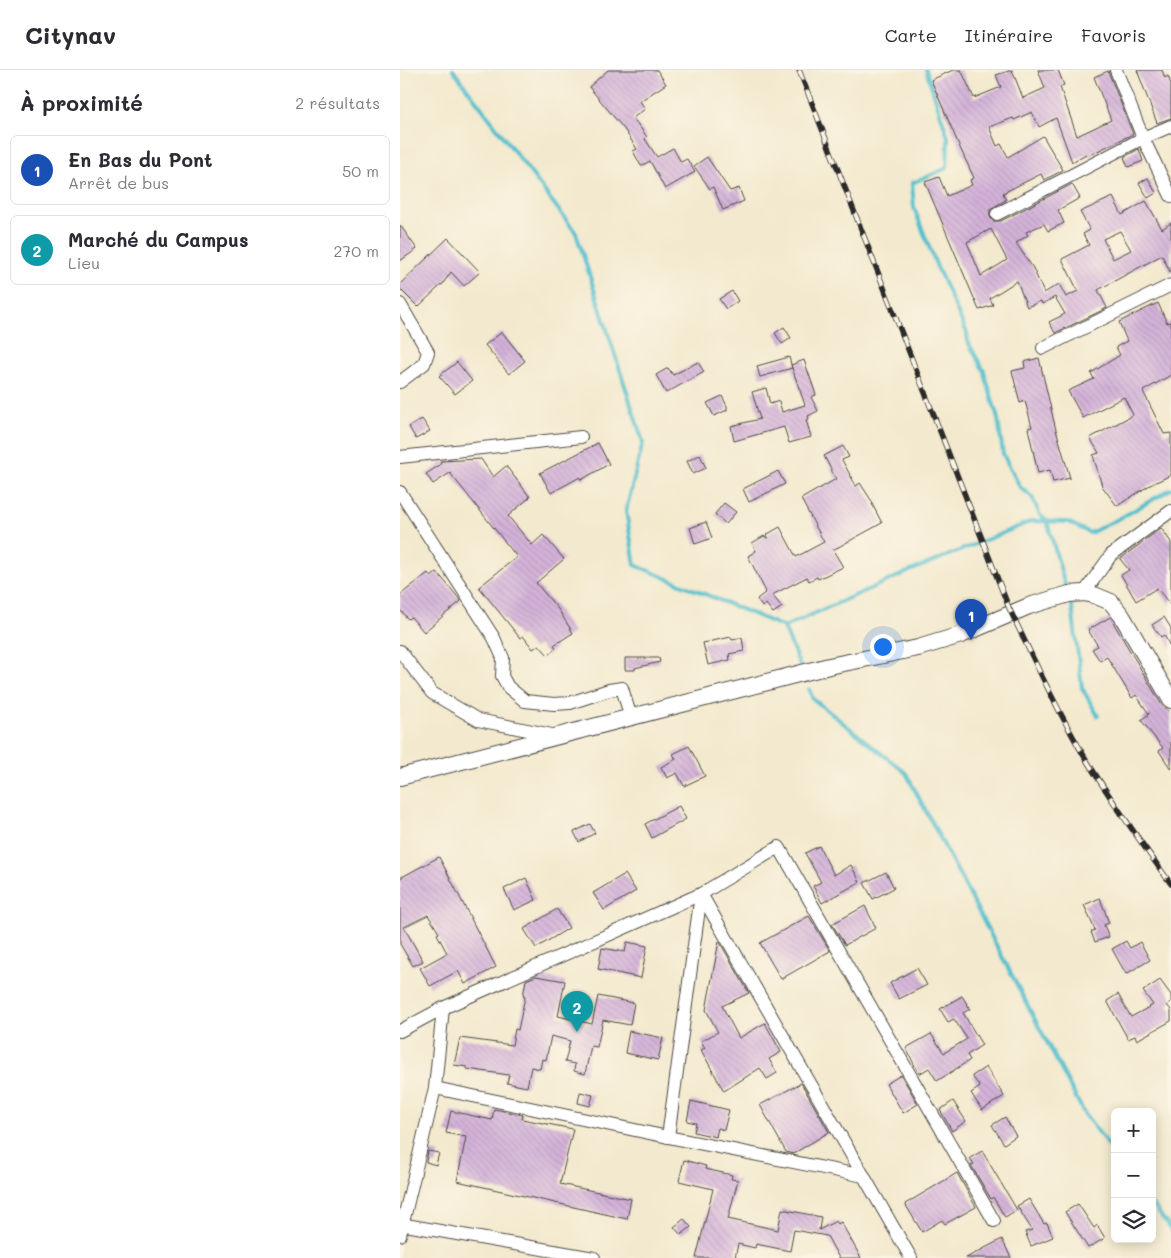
<!DOCTYPE html>
<html lang="fr">
<head>
<meta charset="utf-8">
<style>
	body { margin:0; font-family:Mali,sans-serif; background:#f2f2f3; color:#2b2b33 }
	.controls { position:absolute; right:15px; bottom:15px; display:grid; overflow:hidden; border-radius:8px; box-shadow:0 2px 12px #0003 }
	.controls button { width:45px; height:45px; display:grid; place-items:center; padding:0; border:0; border-bottom:1px solid #e1e1e2; background:#fff; color:#2b2b33; font:25px sans-serif }
	.you { position:absolute; left:482px; top:576px; width:18px; height:18px; margin:-12px; border:4px solid #fff; border-radius:50%; background:#1a73e8; box-shadow:0 0 0 8px #1a73e833 }
	.badge { display:grid; place-items:center; width:32px; height:32px; border-radius:50%; background:#0b8043; color:#fff; font-size:16px; font-weight:700 }
	.pin { position:absolute; translate:-50% -41px; filter:drop-shadow(0 1px 2px #0008) }
	.pin::after { content:''; position:absolute; top:26px; width:18px; height:15px; background:inherit; clip-path:polygon(0 0,100% 0,50% 100%) }
	.list { margin:0; padding:0; list-style:none }
	h2 { display:flex; justify-content:space-between; align-items:center; height:65px; margin:0; padding:0 20px; font-size:21px }
	h2 small { font-size:16px; font-weight:400; color:#7c7c81 }
	.list li { display:grid; grid-template-columns:32px 1fr auto; gap:15px; align-items:center; box-sizing:border-box; height:70px; margin:0 10px 10px; padding:0 10px; border:1px solid #e1e1e2; border-radius:8px }
	.list b { display:block; font-size:19px; white-space:nowrap }
	.list p { margin:0; font-size:16px; white-space:nowrap; color:#7c7c81 }
	.list em { font-size:16px; font-style:normal; color:#7c7c81 }
	.icon { flex:none; width:28px; height:28px; fill:none; stroke:currentColor; stroke-width:2; stroke-linecap:round; stroke-linejoin:round }
	.map { position:relative; flex:none; width:771px; height:1188px; overflow:hidden }
	header { display:flex; align-items:center; gap:30px; box-sizing:border-box; height:70px; padding:0 25px; background:#fff; border-bottom:1px solid #e1e1e2 }
	header strong { font-size:24px }
	nav { display:flex; gap:28px; margin-inline-start:auto; font-size:18px }
	main { display:flex }
	aside { flex:1; background:#fff }
	.map>svg:first-child { display:block }
	.lines { fill:none; stroke-linecap:round; stroke-linejoin:round }
	.stream { stroke:#54c0ce; stroke-width:4 }
	.building { fill:url(#building-back-hatch); fill-rule:evenodd }
	.minor-casing { stroke:#494843; stroke-width:14 }
	.tertiary-casing { stroke:#494843; stroke-width:18 }
	.minor { stroke:#fff; stroke-width:12 }
	.tertiary { stroke:#fff; stroke-width:16 }
	.rail-casing { stroke:#2b2b2b; stroke-width:5.5 }
	.rail { stroke:#fcf5e5; stroke-width:4; stroke-dasharray:11; stroke-linecap:butt }
</style>
</head>
<body>
<header>
<strong>Citynav</strong>
<nav><a>Carte</a><a>Itinéraire</a><a>Favoris</a></nav>
</header>
<main>
<aside>
<h2>À proximité<small>2 résultats</small></h2>
<ul class="list">
<li><span class="badge" style="background:#1a4fb4">1</span><div><b>En Bas du Pont</b><p>Arrêt de bus</p></div><em>50 m</em></li>
<li><span class="badge" style="background:#0f9aa8">2</span><div><b>Marché du Campus</b><p>Lieu</p></div><em>270 m</em></li>
</ul>
</aside>
<div class="map">
<svg width="771" height="1188" viewBox="0 0 771 1188">
	<defs>
		<pattern id="building-back-hatch" width="6" height="6" patternUnits="userSpaceOnUse" patternTransform="scale(1.25)"><rect width="6" height="6" fill="#d4b2d9"/><path d="M-1 5l2 2M0 0l6 6M5-1l2 2" fill="none" stroke="#b699ba"/></pattern>
	</defs>
	<rect width="100%" height="100%" fill="#fcf5e5"/>
	<filter id="ink" filterUnits="userSpaceOnUse"><feTurbulence type="fractalNoise" baseFrequency=".02" numOctaves="2"/><feDisplacementMap in="SourceGraphic" scale="10" xChannelSelector="R" yChannelSelector="G"/><feConvolveMatrix kernelMatrix="1 2 1 2 8 2 1 2 1" color-interpolation-filters="sRGB"/></filter>
	<filter id="wash" filterUnits="userSpaceOnUse"><feTurbulence type="fractalNoise" baseFrequency=".0096" numOctaves="4" result="noise"/><feDisplacementMap in="SourceGraphic" scale="20" xChannelSelector="R" yChannelSelector="G"/><feGaussianBlur stdDeviation="1.12" result="paint"/><feColorMatrix in="noise" values="0 0 0 0 0 0 0 0 0 0 0 0 0 0 0 0 0 1.4 0 .05"/><feComposite in="paint" operator="in"/></filter>
	<g filter="url(#wash)">
		<rect width="100%" height="100%" fill="#f3e9ce"/>
		<g class="lines">
			<g class="stream">
				<path d="M 53,0 L 176,163 L 243,372 L 226,441 L 235,495 L 384,557 L 400,596"/>
				<path d="M 526,0 L 548,67 L 547,98 L 512,113 L 514,138 L 537,197 L 567,263 L 568,272 L 584,301 L 598,349 L 603,384 L 620,417 L 632,427 L 640,445 L 647,451 L 666,519"/>
				<path d="M 669,528 L 672,536 L 682,618 L 698,646"/>
				<path d="M 384,557 L 510,501 L 632,451 L 668,452 L 690,463 L 724,446 L 771,419"/>
				<path d="M 409,619 L 413,629 L 506,703 L 684,1043 L 715,1084"/>
				<path d="M 752,1134 L 771,1159"/>
			</g>
		</g>
		<g id="blocks">
			<g class="building">
				<path d="M 208,0 L 257,0 L 266,14 L 240,31 L 245,39 L 233,48 L 247,67 L 245,69 L 257,87 L 273,78 L 281,92 L 287,89 L 295,102 L 265,119 L 250,91 L 241,96 L 233,81 L 237,79 L 224,59 L 189,17 Z"/>
				<path d="M 553,0 L 561,0 L 574,28 L 601,17 L 596,5 L 612,0 L 623,28 L 645,18 L 638,0 L 658,0 L 664,15 L 660,17 L 677,66 L 711,50 L 694,7 L 708,1 L 733,64 L 687,86 L 686,84 L 672,92 L 656,48 L 639,57 L 632,42 L 614,50 L 613,48 L 589,57 L 597,76 L 601,74 L 608,87 L 643,66 L 663,100 L 644,110 L 641,104 L 603,123 L 606,130 L 590,139 L 590,147 L 593,151 L 601,151 L 672,114 L 680,128 L 658,140 L 664,153 L 648,161 L 644,154 L 626,162 L 628,165 L 616,173 L 633,198 L 644,223 L 659,214 L 666,227 L 678,221 L 662,189 L 689,175 L 683,164 L 690,160 L 680,142 L 713,127 L 722,145 L 746,131 L 762,159 L 771,153 L 771,204 L 762,185 L 698,220 L 707,238 L 655,263 L 649,252 L 665,244 L 655,227 L 642,234 L 641,231 L 627,237 L 617,211 L 590,228 L 593,235 L 579,240 L 525,112 L 539,107 L 547,126 L 572,115 L 570,110 L 574,108 L 561,80 L 531,10 ZM 591,159 L 607,190 L 581,206 L 567,172 ZM 720,161 L 731,180 L 713,189 L 703,169 Z"/>
				<path d="M 737,0 L 762,0 L 765,8 L 768,6 L 771,14 L 771,48 L 757,53 Z"/>
				<path d="M 739,79 L 743,91 L 728,97 L 724,87 Z"/>
				<path d="M 307,87 L 330,121 L 339,118 L 344,131 L 323,140 L 313,117 L 310,119 L 294,96 Z"/>
				<path d="M 748,108 L 756,123 L 748,128 L 739,113 Z"/>
				<path d="M 0,155 L 17,179 L 0,191 Z"/>
				<path d="M 48,168 L 80,202 L 64,216 L 51,202 L 42,215 L 41,215 L 18,237 L 0,219 L 0,214 Z"/>
				<path d="M 332,221 L 338,231 L 326,239 L 319,229 Z"/>
				<path d="M 758,233 L 767,253 L 771,252 L 771,305 L 743,321 L 764,364 L 771,363 L 771,405 L 750,415 L 717,436 L 702,416 L 693,385 L 699,383 L 690,368 L 733,345 L 724,327 L 683,348 L 668,321 L 694,309 L 691,303 L 720,285 L 716,277 L 727,271 L 719,252 Z"/>
				<path d="M 384,257 L 391,268 L 382,274 L 375,263 Z"/>
				<path d="M 102,262 L 125,291 L 109,304 L 85,275 Z"/>
				<path d="M 389,287 L 392,298 L 360,307 L 357,296 Z"/>
				<path d="M 639,288 L 655,356 L 670,408 L 653,412 L 650,400 L 638,403 L 628,358 L 632,357 L 625,331 L 620,333 L 612,301 L 625,298 L 624,292 Z"/>
				<path d="M 404,290 L 416,325 L 411,327 L 418,341 L 408,346 L 409,349 L 406,350 L 411,367 L 389,373 L 384,357 L 334,371 L 331,356 L 360,349 L 352,322 L 366,318 L 370,334 L 379,331 L 382,342 L 405,335 L 391,295 Z"/>
				<path d="M 57,292 L 72,311 L 55,324 L 39,306 Z"/>
				<path d="M 298,292 L 304,302 L 266,323 L 256,305 L 268,298 L 273,305 Z"/>
				<path d="M 322,326 L 327,336 L 327,340 L 314,346 L 307,333 Z"/>
				<path d="M 22,349 L 30,361 L 16,369 L 9,357 Z"/>
				<path d="M 198,373 L 209,394 L 181,410 L 180,407 L 151,423 L 140,403 Z"/>
				<path d="M 443,376 L 449,387 L 442,390 L 456,416 L 460,413 L 473,433 L 472,434 L 482,453 L 433,480 L 443,497 L 418,509 L 417,507 L 409,511 L 407,507 L 372,525 L 382,537 L 373,543 L 366,534 L 362,537 L 357,529 L 366,522 L 348,486 L 356,481 L 352,473 L 364,466 L 368,469 L 366,465 L 380,457 L 396,487 L 424,472 L 401,429 L 436,409 L 424,386 Z"/>
				<path d="M 300,385 L 306,398 L 293,404 L 287,391 Z"/>
				<path d="M 81,389 L 93,407 L 106,396 L 130,427 L 108,446 L 132,475 L 143,465 L 164,489 L 136,513 L 158,539 L 173,563 L 154,575 L 156,578 L 148,585 L 139,575 L 133,579 L 123,566 L 120,568 L 79,517 L 117,487 L 50,403 L 33,414 L 26,404 L 40,395 L 41,391 Z"/>
				<path d="M 378,401 L 385,414 L 349,432 L 343,419 Z"/>
				<path d="M 324,433 L 336,442 L 326,454 L 315,444 Z"/>
				<path d="M 306,452 L 312,468 L 295,474 L 290,458 Z"/>
				<path d="M 761,458 L 771,472 L 771,536 L 757,518 L 736,531 L 721,505 L 729,500 L 720,489 Z"/>
				<path d="M 37,502 L 61,531 L 24,562 L 11,547 L 8,549 L 0,540 L 0,525 L 28,503 L 31,507 Z"/>
				<path d="M 710,547 L 762,635 L 771,643 L 771,699 L 759,681 L 763,678 L 741,650 L 749,644 L 736,625 L 732,628 L 707,587 L 700,591 L 692,579 L 698,576 L 688,560 Z"/>
				<path d="M 764,547 L 771,558 L 771,578 L 764,565 L 761,567 L 752,555 Z"/>
				<path d="M 331,567 L 332,570 L 342,568 L 344,581 L 329,584 L 330,590 L 308,595 L 303,573 Z"/>
				<path d="M 225,588 L 259,588 L 260,592 L 235,598 L 235,600 L 225,600 Z"/>
				<path d="M 289,676 L 305,706 L 284,716 L 277,703 L 267,708 L 261,697 L 276,689 L 273,684 Z"/>
				<path d="M 279,736 L 286,749 L 252,768 L 245,754 Z"/>
				<path d="M 190,754 L 195,763 L 179,772 L 174,762 Z"/>
				<path d="M 419,776 L 434,805 L 451,795 L 460,812 L 422,833 L 413,816 L 421,812 L 405,783 Z"/>
				<path d="M 39,787 L 96,897 L 65,914 L 58,901 L 30,916 L 20,898 L 47,883 L 37,864 L 39,863 L 28,845 L 4,857 L 23,891 L 13,896 L 0,874 L 0,808 Z"/>
				<path d="M 486,802 L 494,818 L 473,829 L 464,813 Z"/>
				<path d="M 225,804 L 236,821 L 204,840 L 193,823 Z"/>
				<path d="M 126,808 L 136,830 L 114,840 L 104,819 Z"/>
				<path d="M 700,828 L 709,853 L 704,855 L 709,867 L 695,872 L 691,862 L 695,860 L 684,835 Z"/>
				<path d="M 465,836 L 476,858 L 445,875 L 432,854 Z"/>
				<path d="M 157,839 L 169,858 L 136,878 L 124,859 Z"/>
				<path d="M 409,846 L 430,881 L 381,909 L 360,873 Z"/>
				<path d="M 319,871 L 349,923 L 322,936 L 339,968 L 365,953 L 381,982 L 369,989 L 377,1003 L 367,1009 L 360,998 L 324,1021 L 301,980 L 305,978 L 301,971 L 318,962 L 306,940 Z"/>
				<path d="M 726,871 L 730,878 L 740,872 L 750,890 L 726,904 L 712,879 Z"/>
				<path d="M 227,872 L 247,876 L 241,908 L 198,899 L 202,878 L 225,882 Z"/>
				<path d="M 517,898 L 527,915 L 499,929 L 490,913 Z"/>
				<path d="M 136,906 L 165,911 L 158,946 L 192,954 L 198,926 L 234,933 L 230,955 L 203,950 L 197,977 L 191,976 L 185,1004 L 174,1001 L 175,994 L 165,992 L 170,971 L 151,966 L 146,990 L 142,989 L 140,999 L 131,997 L 127,1017 L 107,1013 L 109,1005 L 67,999 L 67,997 L 54,995 L 60,968 L 112,975 L 115,959 L 118,960 L 125,927 L 123,926 L 126,910 Z"/>
				<path d="M 760,910 L 771,925 L 771,932 L 767,935 L 771,940 L 771,951 L 737,970 L 735,966 L 728,969 L 707,931 L 718,924 L 731,947 L 753,935 L 743,921 Z"/>
				<path d="M 562,926 L 570,939 L 563,943 L 582,975 L 567,985 L 570,990 L 537,1011 L 529,998 L 519,1004 L 506,978 L 531,964 L 544,983 L 567,969 L 554,949 L 548,952 L 540,939 Z"/>
				<path d="M 229,961 L 263,968 L 258,990 L 225,983 Z"/>
				<path d="M 586,997 L 604,1026 L 582,1040 L 571,1023 L 580,1017 L 572,1006 Z"/>
				<path d="M 501,1005 L 518,1034 L 503,1043 L 486,1014 Z"/>
				<path d="M 401,1013 L 429,1062 L 393,1084 L 386,1082 L 360,1035 Z"/>
				<path d="M 180,1022 L 193,1025 L 190,1036 L 178,1033 Z"/>
				<path d="M 291,1031 L 329,1040 L 324,1060 L 318,1058 L 316,1067 L 294,1062 L 296,1053 L 287,1051 Z"/>
				<path d="M 553,1031 L 566,1051 L 552,1061 L 540,1040 Z"/>
				<path d="M 94,1039 L 123,1045 L 122,1049 L 173,1059 L 160,1114 L 231,1129 L 227,1149 L 57,1111 L 66,1067 L 46,1063 L 51,1041 L 92,1050 Z"/>
				<path d="M 605,1047 L 616,1066 L 604,1074 L 592,1055 Z"/>
				<path d="M 28,1081 L 39,1083 L 36,1095 L 26,1092 Z"/>
				<path d="M 582,1081 L 617,1140 L 605,1147 L 593,1127 L 591,1129 L 571,1095 L 574,1094 L 570,1088 Z"/>
				<path d="M 284,1090 L 306,1096 L 305,1099 L 332,1105 L 331,1109 L 338,1110 L 328,1149 L 378,1160 L 382,1139 L 421,1147 L 419,1160 L 436,1151 L 438,1154 L 441,1152 L 461,1188 L 439,1188 L 427,1166 L 394,1160 L 390,1181 L 356,1174 L 355,1178 L 338,1174 L 335,1188 L 296,1188 L 313,1119 L 279,1111 Z"/>
				<path d="M 557,1103 L 576,1137 L 545,1154 L 542,1150 L 522,1162 L 505,1134 Z"/>
				<path d="M 629,1129 L 644,1154 L 647,1153 L 653,1167 L 631,1176 L 625,1162 L 632,1160 L 617,1136 Z"/>
				<path d="M 678,1134 L 694,1158 L 697,1155 L 705,1168 L 688,1178 L 665,1142 Z"/>
				<path d="M 284,1149 L 291,1157 L 281,1165 L 274,1157 Z"/>
				<path d="M 602,1169 L 611,1188 L 566,1188 Z"/>
			</g>
		</g>
	</g>
	<g filter="url(#ink)">
		<use href="#blocks" fill-opacity="0" stroke="#494843" stroke-width="1"/>
		<g class="lines">
			<g class="minor-casing">
				<g id="minor">
					<path d="M 716,0 L 743,68 L 771,126"/>
					<path d="M 597,144 L 743,68 L 771,56"/>
					<path d="M 0,234 L 28,282 L 24,294 L 0,312"/>
					<path d="M 643,278 L 771,215"/>
					<path d="M 0,387 L 181,367"/>
					<path d="M 0,422 L 94,568 L 103,588 L 102,606 L 108,617 L 125,631 L 154,634 L 170,633 L 209,620 L 222,618 L 231,648"/>
					<path d="M 684,523 L 711,485 L 771,441"/>
					<path d="M 0,581 L 32,623 L 78,650 L 157,666"/>
					<path d="M 301,824 L 511,1188"/>
					<path d="M 0,961 L 43,938 L 301,824 L 379,777 L 594,1151"/>
					<path d="M 35,1018 L 268,1067 L 464,1106"/>
					<path d="M 268,1067 L 301,824"/>
					<path d="M 0,1154 L 194,1188"/>
					<path d="M 0,1165 L 35,1018 L 43,938"/>
				</g>
			</g>
			<g class="tertiary-casing">
				<path id="tertiary" d="M 0,707 L 429,596 L 518,578 L 561,565 L 629,536 L 669,524 L 684,523 L 694,525 L 711,532 L 722,546 L 771,630"/>
			</g>
			<use href="#minor" class="minor"/>
			<use href="#tertiary" class="tertiary"/>
			<g class="rail-casing">
				<path id="rail" d="M 399,0 L 609,538 C 634,590 658,642 687,691 C 713,733 742,774 771,814"/>
			</g>
			<use href="#rail" class="rail"/>
		</g>
	</g>
</svg>
<div class="controls">
<button>+</button>
<button>−</button>
<button><svg class="icon" aria-label="layers" viewBox="0 0 24 24"><path d="M12 4l9 5-9 5-9-5zM3 14l9 5 9-5"/></svg></button>
</div>
<div class="you"></div>
<div class="pin badge" style="left:571px;top:570px;background:#1a4fb4">1</div>
<div class="pin badge" style="left:177px;top:962px;background:#0f9aa8">2</div>
</div>
</main>
</body>
</html>
